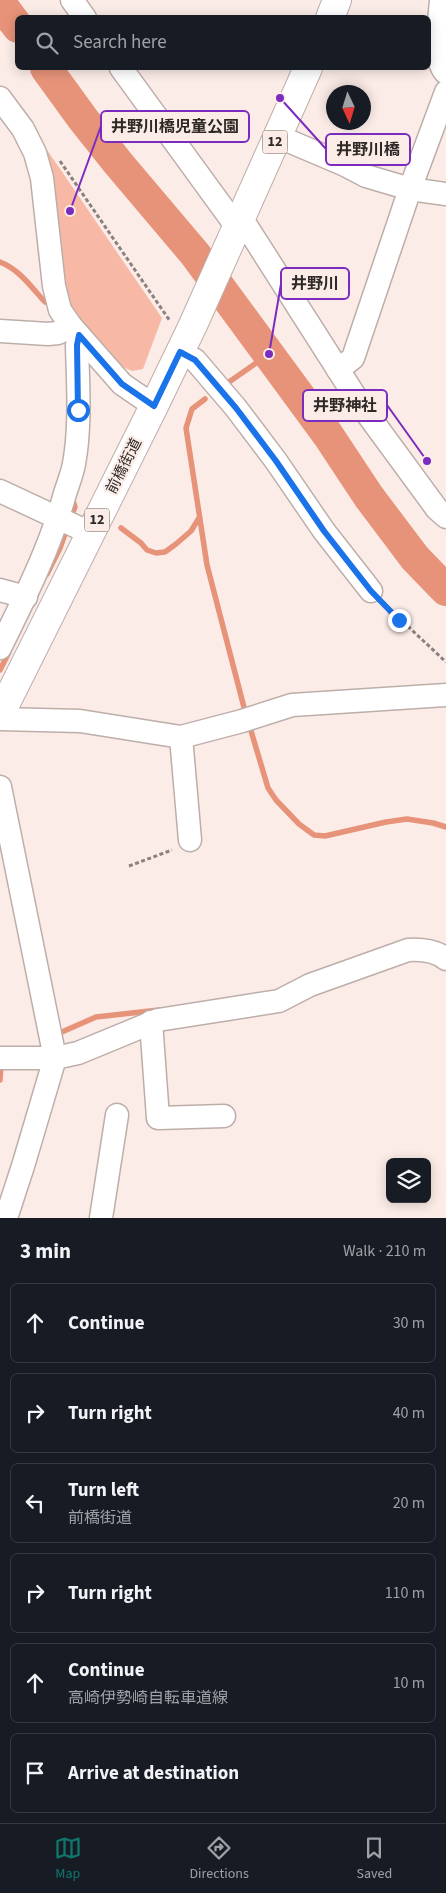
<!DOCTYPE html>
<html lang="en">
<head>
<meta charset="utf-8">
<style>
	body { margin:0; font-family:"Source Sans 3","Noto Sans JP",sans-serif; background:#242831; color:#f1f3f6 }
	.controls { position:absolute; right:15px; bottom:15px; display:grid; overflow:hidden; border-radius:8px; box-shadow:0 2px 12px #0003 }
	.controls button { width:45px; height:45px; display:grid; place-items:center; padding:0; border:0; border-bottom:1px solid #363941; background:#171b24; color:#f1f3f6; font:25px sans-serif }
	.compass { position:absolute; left:326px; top:85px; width:45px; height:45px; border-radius:50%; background:#171b24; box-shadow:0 2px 12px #0003; rotate:176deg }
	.stop { position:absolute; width:15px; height:15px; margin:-11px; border:4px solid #1a73e8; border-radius:50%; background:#fff }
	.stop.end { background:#1a73e8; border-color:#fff; box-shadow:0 1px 5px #0008 }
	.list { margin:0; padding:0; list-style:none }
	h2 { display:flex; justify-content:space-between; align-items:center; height:65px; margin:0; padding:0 20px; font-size:21px }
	h2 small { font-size:16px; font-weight:400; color:#9ea1a6 }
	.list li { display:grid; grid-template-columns:32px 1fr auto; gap:15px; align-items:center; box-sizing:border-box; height:80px; margin:0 10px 10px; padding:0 10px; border:1px solid #363941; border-radius:8px }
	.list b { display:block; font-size:19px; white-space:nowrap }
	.list p { margin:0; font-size:16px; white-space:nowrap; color:#9ea1a6 }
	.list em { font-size:16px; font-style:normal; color:#9ea1a6 }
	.icon { flex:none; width:28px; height:28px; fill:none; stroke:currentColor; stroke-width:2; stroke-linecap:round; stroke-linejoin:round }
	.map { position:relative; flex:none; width:446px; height:1218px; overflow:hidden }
	.search { position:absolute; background:#171b24; box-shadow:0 2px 12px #0003; left:15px; right:15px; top:15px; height:55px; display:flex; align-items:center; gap:12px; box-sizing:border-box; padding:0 18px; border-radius:8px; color:#9ea1a6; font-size:19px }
	.sheet { height:605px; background:#171b24 }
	nav { display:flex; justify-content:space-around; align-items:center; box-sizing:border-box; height:70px; border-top:1px solid #363941; background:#171b24; font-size:14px; color:#9ea1a6 }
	nav a { display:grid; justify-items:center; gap:2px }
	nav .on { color:#0f766e }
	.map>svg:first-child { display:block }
	.green { fill:#f7b9a6 }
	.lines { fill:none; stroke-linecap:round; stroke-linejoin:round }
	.stream { stroke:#e69379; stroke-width:5.5 }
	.river { stroke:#e69379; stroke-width:32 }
	.minor-casing { stroke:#bdaeaa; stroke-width:25 }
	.major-casing { stroke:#bdaeaa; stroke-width:30 }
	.path { stroke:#8b817e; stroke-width:3; stroke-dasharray:4 2.5; stroke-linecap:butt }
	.minor { stroke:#fff; stroke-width:22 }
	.major { stroke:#fff; stroke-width:28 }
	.route { stroke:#1a73e8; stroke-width:6 }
	.labels { text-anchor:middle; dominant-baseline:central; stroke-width:4.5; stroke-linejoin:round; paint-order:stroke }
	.shield { fill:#fcece7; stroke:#6c6461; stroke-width:1 }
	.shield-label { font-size:14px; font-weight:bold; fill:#2e2927 }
	.street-label { font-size:15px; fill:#2e2927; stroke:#fcece7 }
	.leader { fill:none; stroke:#7b2cbf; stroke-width:2 }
	.callout-dot { fill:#7b2cbf; stroke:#fcece7; stroke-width:2 }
	.callout { fill:#fcece7; stroke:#7b2cbf; stroke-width:2 }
	.callout-label { font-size:16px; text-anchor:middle; font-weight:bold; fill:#2e2927 }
</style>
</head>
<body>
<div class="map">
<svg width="446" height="1218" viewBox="0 0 446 1218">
	<rect width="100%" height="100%" fill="#fcece7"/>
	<path class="green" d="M 45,147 L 162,318 L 143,369 L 132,371 L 116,364 L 80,325 L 64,298 L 42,151 Z"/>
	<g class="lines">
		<g class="stream">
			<path d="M 0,262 C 19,269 32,288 45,302"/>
			<path d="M 229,382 L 269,354"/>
			<path d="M 205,399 L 192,409 L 186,428 L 207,565 L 246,715"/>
			<path d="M 70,519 L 75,507 L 72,497"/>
			<path d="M 121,528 L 141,543 L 147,550 L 156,553 L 165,552 L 176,544 L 191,531 L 199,518"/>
			<path d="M 47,574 L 60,548 L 67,528"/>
			<path d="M 0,670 L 9,652"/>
			<path d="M 249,724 L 268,788 L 276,800 L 299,824 L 314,835 L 325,836 L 386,822 L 407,819 L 433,823 L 446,827"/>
			<path d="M 55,1035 L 96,1017 L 159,1010"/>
			<path d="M 0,1080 L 1,1065 L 3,1064"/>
		</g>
		<g class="river">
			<path d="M 0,3 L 18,27"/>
			<path d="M 46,68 L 83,119 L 118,163 L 195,254 L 328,435 L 369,497 L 415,558 L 446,590"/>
		</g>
		<g class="minor-casing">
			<g id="minor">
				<path d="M 72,0 L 85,18"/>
				<path d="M 441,0 C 440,18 432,60 446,73"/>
				<path d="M 121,68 L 236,226"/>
				<path d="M 0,98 L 23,129 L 35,153 L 42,178 L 54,286 L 60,310 L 71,326 L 122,384 L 154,406"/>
				<path d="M 277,136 L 343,164 L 366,176 L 410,189 L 446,194"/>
				<path d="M 240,216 L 360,404 L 437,509 L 446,517"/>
				<path d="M 0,331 L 48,334 L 58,333 L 71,326"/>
				<path d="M 180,352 L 195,360 L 236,408 L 276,461 L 324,531 L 371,591"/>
				<path d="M 338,370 L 353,358 L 410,189 L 446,92"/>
				<path d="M 0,491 L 90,533"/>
				<path d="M 0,590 L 26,597"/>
				<path d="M 0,648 C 24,599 49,550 64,497 C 67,486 72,475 74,464 C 81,425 78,384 77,345 L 79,335"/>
				<path d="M 0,719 L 80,721 L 181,737 L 242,721 L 292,705 L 446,695"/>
				<path d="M 181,737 L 190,840"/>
				<path d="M 0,787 L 55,1058 L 0,1058"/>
				<path d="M 151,1022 L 158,1118 L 224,1116"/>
				<path d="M 6,1218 L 23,1166 L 55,1058 L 78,1053 L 158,1020 L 279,1001 L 310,985 L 408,950 C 422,949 435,950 446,959"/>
				<path d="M 101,1218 L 117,1115"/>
			</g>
		</g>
		<g class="major-casing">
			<g id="major">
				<path d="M 330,18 L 337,0"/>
				<path d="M 0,715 L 154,406 L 193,325 L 308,68"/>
			</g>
		</g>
		<g class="path">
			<path d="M 60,161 L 170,321"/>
			<path d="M 384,604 L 446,662"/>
			<path d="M 129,866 L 172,850"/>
		</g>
		<use href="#minor" class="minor"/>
		<use href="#major" class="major"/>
	</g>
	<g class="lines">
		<path class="route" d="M 78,410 L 77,345 L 79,335 L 122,384 L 154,406 L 180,352 L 195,360 L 236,408 L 276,461 L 324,531 L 371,591 L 399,620"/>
	</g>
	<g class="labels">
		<g class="shield">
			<rect x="262.5" y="130.5" width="25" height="23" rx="4"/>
			<rect x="84.5" y="508.5" width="25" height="23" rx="4"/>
		</g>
		<g class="shield-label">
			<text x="275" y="142">12</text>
			<text x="97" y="520">12</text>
		</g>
		<g class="street-label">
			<text transform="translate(124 466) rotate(-63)">前橋街道</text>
		</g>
	</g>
	<path class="leader" d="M70 211L101 126M280 98L326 149M269 354L281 284M427 461L387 405"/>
	<g class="callout-dot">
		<circle cx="70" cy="211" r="5"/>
		<circle cx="280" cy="98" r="5"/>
		<circle cx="269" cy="354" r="5"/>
		<circle cx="427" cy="461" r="5"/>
	</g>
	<g class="callout">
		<rect x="101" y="111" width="148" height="31" rx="5"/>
		<rect x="326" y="134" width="84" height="31" rx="5"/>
		<rect x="281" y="268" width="68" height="31" rx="5"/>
		<rect x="303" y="390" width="84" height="31" rx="5"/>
	</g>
	<g class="callout-label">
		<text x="175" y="132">井野川橋児童公園</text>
		<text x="368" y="155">井野川橋</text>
		<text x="315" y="289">井野川</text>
		<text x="345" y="411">井野神社</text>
	</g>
</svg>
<div class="controls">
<button><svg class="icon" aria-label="layers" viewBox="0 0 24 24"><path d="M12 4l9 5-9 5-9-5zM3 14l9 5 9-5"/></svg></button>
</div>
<svg class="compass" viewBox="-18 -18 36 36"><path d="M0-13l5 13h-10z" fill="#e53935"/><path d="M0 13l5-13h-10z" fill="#9ea1a6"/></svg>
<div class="stop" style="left:78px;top:410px"></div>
<div class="stop end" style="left:399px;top:620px"></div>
<div class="search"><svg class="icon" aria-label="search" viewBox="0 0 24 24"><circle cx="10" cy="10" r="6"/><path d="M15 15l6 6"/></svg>Search here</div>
</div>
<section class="sheet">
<h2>3 min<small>Walk · 210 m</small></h2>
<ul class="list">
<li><svg class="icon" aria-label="ahead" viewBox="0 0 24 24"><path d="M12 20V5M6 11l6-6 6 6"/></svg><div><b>Continue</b></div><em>30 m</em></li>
<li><svg class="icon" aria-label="right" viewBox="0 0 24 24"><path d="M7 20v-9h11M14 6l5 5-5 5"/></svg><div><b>Turn right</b></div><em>40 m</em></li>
<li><svg class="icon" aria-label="left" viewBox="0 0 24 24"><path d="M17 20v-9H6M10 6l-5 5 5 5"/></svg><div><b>Turn left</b><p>前橋街道</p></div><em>20 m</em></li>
<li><svg class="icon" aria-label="right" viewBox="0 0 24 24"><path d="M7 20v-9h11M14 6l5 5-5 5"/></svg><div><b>Turn right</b></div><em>110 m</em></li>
<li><svg class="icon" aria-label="ahead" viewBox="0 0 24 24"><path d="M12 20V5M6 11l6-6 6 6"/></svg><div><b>Continue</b><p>高崎伊勢崎自転車道線</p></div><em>10 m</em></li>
<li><svg class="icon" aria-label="arrive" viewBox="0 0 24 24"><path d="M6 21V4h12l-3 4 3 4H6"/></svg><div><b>Arrive at destination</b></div></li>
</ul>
</section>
<nav>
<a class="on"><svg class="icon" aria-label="map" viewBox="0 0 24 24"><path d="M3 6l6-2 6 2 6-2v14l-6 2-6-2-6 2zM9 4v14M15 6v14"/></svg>Map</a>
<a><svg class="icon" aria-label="directions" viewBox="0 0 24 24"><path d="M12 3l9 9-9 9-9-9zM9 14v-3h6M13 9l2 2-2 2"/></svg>Directions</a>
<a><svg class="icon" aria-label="saved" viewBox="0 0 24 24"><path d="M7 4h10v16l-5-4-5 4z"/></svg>Saved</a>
</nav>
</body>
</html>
